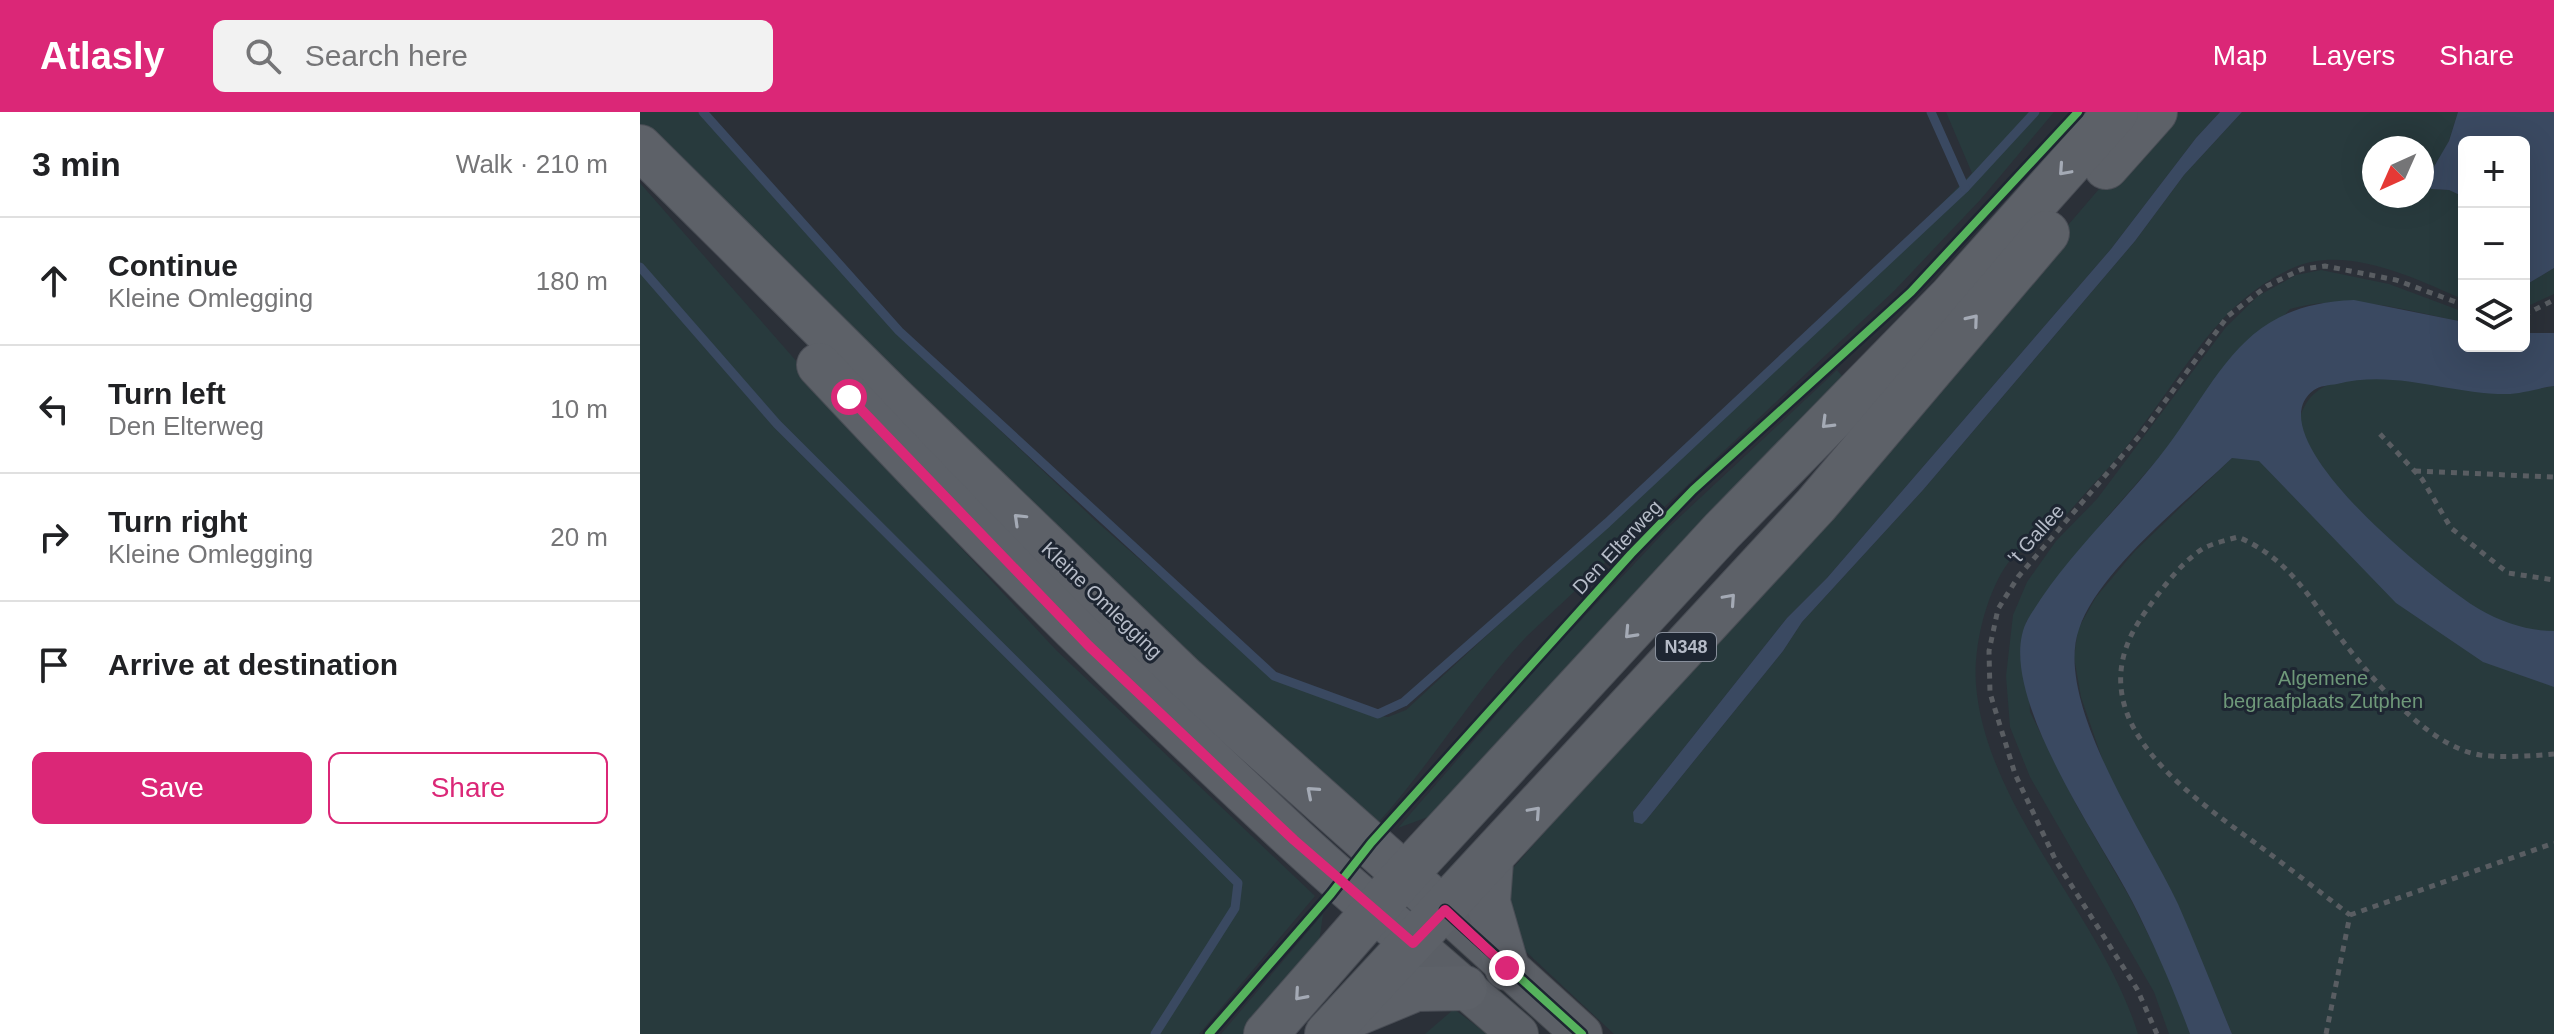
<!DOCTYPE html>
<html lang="en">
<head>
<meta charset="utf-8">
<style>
	body { margin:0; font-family:Arial,sans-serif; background:#f2f2f2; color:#202124 }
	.controls { position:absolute; right:24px; top:24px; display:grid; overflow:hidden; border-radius:12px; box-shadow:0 8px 32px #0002 }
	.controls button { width:72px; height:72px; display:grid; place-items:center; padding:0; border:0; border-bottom:2px solid #e0e0e0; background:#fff; color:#202124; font:40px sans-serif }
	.compass { position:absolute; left:1722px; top:24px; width:72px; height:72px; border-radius:50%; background:#fff; box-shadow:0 8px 32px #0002; rotate:225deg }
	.stop { position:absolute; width:24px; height:24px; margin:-18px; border:6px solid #db2777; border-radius:50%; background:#fff }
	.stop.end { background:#db2777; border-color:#fff; box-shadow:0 2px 8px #0008 }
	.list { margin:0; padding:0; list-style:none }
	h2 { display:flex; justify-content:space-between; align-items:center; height:104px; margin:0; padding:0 32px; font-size:34px }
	h2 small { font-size:26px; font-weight:400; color:#757577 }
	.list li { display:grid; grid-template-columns:52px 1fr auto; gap:24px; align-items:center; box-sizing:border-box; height:128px; padding:0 32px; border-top:2px solid #e0e0e0 }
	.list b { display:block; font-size:30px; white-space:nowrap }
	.list p { margin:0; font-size:26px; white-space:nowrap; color:#757577 }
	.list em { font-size:26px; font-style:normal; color:#757577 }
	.actions { display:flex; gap:16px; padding:24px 32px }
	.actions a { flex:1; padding:18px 0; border:2px solid #db2777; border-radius:12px; text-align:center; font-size:28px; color:#db2777 }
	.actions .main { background:#db2777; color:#fff }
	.icon { flex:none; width:44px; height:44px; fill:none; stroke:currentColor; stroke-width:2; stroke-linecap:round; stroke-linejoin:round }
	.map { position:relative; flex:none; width:1914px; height:922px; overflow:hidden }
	header { display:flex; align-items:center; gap:48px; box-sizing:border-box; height:112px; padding:0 40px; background:#db2777; color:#fff }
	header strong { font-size:38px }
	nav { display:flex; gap:44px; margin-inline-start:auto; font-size:28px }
	.search { width:560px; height:72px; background:#f2f2f2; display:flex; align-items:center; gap:20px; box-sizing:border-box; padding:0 28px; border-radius:12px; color:#757577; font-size:30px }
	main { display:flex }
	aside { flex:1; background:#fff }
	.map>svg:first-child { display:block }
	.green { fill:#283a3d; fill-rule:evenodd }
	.water { fill:#3a4961 }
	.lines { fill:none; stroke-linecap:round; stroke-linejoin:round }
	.stream { stroke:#3a4961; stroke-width:9 }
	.minor-casing { stroke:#474b51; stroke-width:42 }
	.major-casing { stroke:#494d55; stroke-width:46 }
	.path { stroke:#595d62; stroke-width:5; stroke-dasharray:6 6; stroke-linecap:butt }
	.minor { stroke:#5b5f66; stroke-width:40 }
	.major { stroke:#5d6168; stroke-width:44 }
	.cycleway-casing { stroke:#1e2632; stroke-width:13 }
	.cycleway { stroke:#56b35d; stroke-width:8 }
	.oneway { stroke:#a4aab5 }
	.route { stroke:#db2777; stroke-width:10 }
	.labels { text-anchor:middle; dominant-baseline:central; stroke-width:6; stroke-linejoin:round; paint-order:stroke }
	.shield { fill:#1e2632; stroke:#888f9b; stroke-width:2 }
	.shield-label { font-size:18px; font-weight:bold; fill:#b6bcc8 }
	.street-label { font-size:20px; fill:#b6bcc8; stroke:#1e2632 }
	.park-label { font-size:20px; fill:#6e9879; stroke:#1e2632 }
</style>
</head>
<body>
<header>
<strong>Atlasly</strong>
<div class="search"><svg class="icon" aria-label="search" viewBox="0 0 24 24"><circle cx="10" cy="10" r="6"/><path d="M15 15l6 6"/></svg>Search here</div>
<nav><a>Map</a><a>Layers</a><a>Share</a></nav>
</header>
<main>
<aside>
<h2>3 min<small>Walk · 210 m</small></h2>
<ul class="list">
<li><svg class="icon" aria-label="ahead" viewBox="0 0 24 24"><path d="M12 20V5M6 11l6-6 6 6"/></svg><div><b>Continue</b><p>Kleine Omlegging</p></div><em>180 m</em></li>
<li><svg class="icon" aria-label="left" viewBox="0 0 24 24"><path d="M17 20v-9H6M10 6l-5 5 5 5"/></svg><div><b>Turn left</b><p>Den Elterweg</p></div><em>10 m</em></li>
<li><svg class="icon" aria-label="right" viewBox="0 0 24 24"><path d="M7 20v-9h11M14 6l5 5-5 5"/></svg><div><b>Turn right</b><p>Kleine Omlegging</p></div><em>20 m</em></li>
<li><svg class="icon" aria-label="arrive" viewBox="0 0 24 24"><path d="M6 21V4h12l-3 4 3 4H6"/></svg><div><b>Arrive at destination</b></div></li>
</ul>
<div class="actions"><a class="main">Save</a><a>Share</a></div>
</aside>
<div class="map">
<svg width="1914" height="922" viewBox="0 0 1914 922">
	<rect width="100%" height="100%" fill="#2b3038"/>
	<g class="green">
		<path d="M 0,0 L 67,0 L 195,152 L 288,250 L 457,410 L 587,524 L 642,568 L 734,603 L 748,605 L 766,598 L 1153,241 L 1332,61 L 1306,0 L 1414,0 L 1341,87 L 1255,178 L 887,524 C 832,583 791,652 737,712 L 715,706 L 0,15 Z"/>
		<path d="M 1525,0 L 1580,0 L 1556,26 L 1471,137 L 1187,466 L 1147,506 L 993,700 L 1007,707 L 1143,539 L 1162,510 L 1283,378 L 1495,129 L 1544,63 L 1602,0 L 1818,0 L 1808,32 L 1787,65 L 1791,77 L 1809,78 L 1824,85 L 1824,188 C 1777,167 1707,133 1655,155 C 1580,187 1547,256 1499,318 C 1484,339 1466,359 1448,378 C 1436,392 1424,406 1411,418 C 1399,430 1379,438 1368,451 C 1346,481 1333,536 1336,573 C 1346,696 1462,805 1498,922 L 974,922 L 878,832 L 865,765 L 1003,609 ZM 1734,36 L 1782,36 L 1782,84 L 1734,84 Z"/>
		<path d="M 0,71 L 309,423 L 416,538 L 675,784 L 559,922 L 0,922 Z"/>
		<path d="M 1914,156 L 1914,182 L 1884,196 L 1884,174 Z"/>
		<path d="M 1681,158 L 1749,172 L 1824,200 L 1824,210 C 1761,198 1714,180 1650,197 L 1467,405 L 1386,510 L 1390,600 L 1437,694 L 1490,786 L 1530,866 L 1550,922 L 1529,922 L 1514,880 L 1390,665 L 1370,615 L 1366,564 L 1373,503 L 1387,470 L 1416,429 L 1457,387 L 1586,215 L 1618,184 L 1656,163 Z"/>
		<path d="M 1197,258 L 1204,266 L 788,705 L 758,716 L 910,541 L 1029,415 Z"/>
		<path d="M 1759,265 L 1867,282 L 1914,274 L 1914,922 L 1592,922 L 1537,791 L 1467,661 L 1441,585 L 1434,545 L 1438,517 L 1456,485 L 1495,439 L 1593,345 L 1659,309 C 1672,260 1716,268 1759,265 Z"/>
		<path d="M 683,802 L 679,830 L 614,922 L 581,922 Z"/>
		<path d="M 814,897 L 847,922 L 785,922 Z"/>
	</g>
	<g class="water">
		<path d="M 1580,0 L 1602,0 L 1544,63 L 1495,129 L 1283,378 L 1162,510 L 1143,539 L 1007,707 L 1002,712 L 994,710 L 993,700 L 1147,506 L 1187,466 L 1471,137 L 1556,26 Z"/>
		<path d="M 1818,0 L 1914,0 L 1914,156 L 1884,174 L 1884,30 L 1824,30 L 1824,85 L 1809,78 L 1791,77 L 1785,70 L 1809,29 Z"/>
		<path d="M 1714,188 L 1824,210 L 1824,234 L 1884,234 L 1884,221 L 1914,221 L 1914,274 C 1899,276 1881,282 1866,282 C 1808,282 1755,257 1697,272 C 1690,273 1679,274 1674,278 C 1610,324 1801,475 1839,497 C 1861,510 1888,519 1914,519 L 1914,575 L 1843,550 L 1756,491 L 1619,349 L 1592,346 C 1548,388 1458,459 1439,517 C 1413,591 1507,725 1538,792 C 1557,835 1574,879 1592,922 L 1550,922 C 1533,876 1514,832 1492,789 C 1461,728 1350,574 1388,507 C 1427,441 1488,389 1532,328 C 1587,251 1609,192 1714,188 Z"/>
	</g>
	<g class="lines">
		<g class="stream">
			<path d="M 63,0 L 259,219 L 634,564 L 738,602 L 764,590 L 967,411 L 1325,76 L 1395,0"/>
			<path d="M 1291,0 L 1325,76"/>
			<path d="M 0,155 L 137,312 L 598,771 L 595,796 L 515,922"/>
		</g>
		<g class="minor-casing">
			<g id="minor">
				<path d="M 805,798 L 942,922"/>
				<path d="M 773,831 L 878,922"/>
			</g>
		</g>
		<g class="major-casing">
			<g id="major">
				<path d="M 0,35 L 252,285 L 545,567 L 785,781"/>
				<path d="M 1466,55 L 1515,0"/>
				<path d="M 179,253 C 303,386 430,516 563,641 C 626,701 689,761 756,816"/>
				<path d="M 851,749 L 848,790 L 867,856"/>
				<path d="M 713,903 L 776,877 L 825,876"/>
				<path d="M 626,922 L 765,763 L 1082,419 L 1311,185 L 1476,0"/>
				<path d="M 687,922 L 1176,393 L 1407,121"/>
			</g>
		</g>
		<g class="path">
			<path d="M 1884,203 L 1914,188"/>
			<path d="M 1740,322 L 1782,367 L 1811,416 L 1868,461 L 1914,468"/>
			<path d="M 1775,359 L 1914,365"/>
			<path d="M 1710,803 L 1914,731"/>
			<path d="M 1517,922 L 1497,877 L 1416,749 L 1375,662 L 1350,581 L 1349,539 L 1358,497 L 1378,465 L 1501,322 L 1588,204 L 1627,174 L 1662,157 L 1685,154 L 1756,168 L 1824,193"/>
			<path d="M 1686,922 L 1710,803 C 1680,780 1649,756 1618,733 C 1542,678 1430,602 1506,499 C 1521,478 1541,450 1564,436 C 1574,431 1587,428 1598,425 C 1640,443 1660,471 1686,507 C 1720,552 1781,633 1840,643 C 1863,646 1891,644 1914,642"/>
		</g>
		<use href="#minor" class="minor"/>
		<use href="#major" class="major"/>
		<g class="cycleway-casing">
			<g id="cycleway">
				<path d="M 805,798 L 942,922"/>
				<path d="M 569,922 L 691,782 L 731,731 L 991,442 L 1053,378 L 1271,180 L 1438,0"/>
			</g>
		</g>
		<use href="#cycleway" class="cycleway"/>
	</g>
	<defs><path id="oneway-chevron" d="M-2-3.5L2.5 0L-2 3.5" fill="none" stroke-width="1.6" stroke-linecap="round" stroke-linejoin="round" transform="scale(2)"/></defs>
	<g class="oneway">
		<use href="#oneway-chevron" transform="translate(1424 58) rotate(132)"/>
		<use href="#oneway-chevron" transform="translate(1333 208) rotate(-50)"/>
		<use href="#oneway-chevron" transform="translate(1187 311) rotate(135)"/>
		<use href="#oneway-chevron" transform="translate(379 407) rotate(-136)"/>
		<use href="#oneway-chevron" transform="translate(1090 487) rotate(-48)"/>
		<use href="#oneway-chevron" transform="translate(990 521) rotate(133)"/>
		<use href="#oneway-chevron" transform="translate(672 680) rotate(-139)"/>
		<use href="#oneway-chevron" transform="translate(895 700) rotate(-48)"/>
		<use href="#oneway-chevron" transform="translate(660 883) rotate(131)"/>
	</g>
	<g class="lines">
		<path class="route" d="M 209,285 L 449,534 L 654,728 L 773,831 L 805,798 L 867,856"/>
	</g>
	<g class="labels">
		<rect class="shield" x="1016" y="521" width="60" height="28" rx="6"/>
		<g class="shield-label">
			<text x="1046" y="535">N348</text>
		</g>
		<g class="street-label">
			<text transform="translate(1396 422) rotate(-48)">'t Gallee</text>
			<text transform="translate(977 435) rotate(-47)">Den Elterweg</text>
			<text transform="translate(462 488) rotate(44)">Kleine Omlegging</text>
		</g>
		<g class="park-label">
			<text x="1683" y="566">Algemene<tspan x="1683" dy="23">begraafplaats Zutphen</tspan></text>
		</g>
	</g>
</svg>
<div class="controls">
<button>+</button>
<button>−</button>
<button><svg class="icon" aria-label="layers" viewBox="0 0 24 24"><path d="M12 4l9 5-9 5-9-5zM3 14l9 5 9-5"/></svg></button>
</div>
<svg class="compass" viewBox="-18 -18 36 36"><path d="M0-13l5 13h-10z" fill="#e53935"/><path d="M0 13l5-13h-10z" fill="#757577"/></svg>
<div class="stop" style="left:209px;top:285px"></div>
<div class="stop end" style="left:867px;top:856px"></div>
</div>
</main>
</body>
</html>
